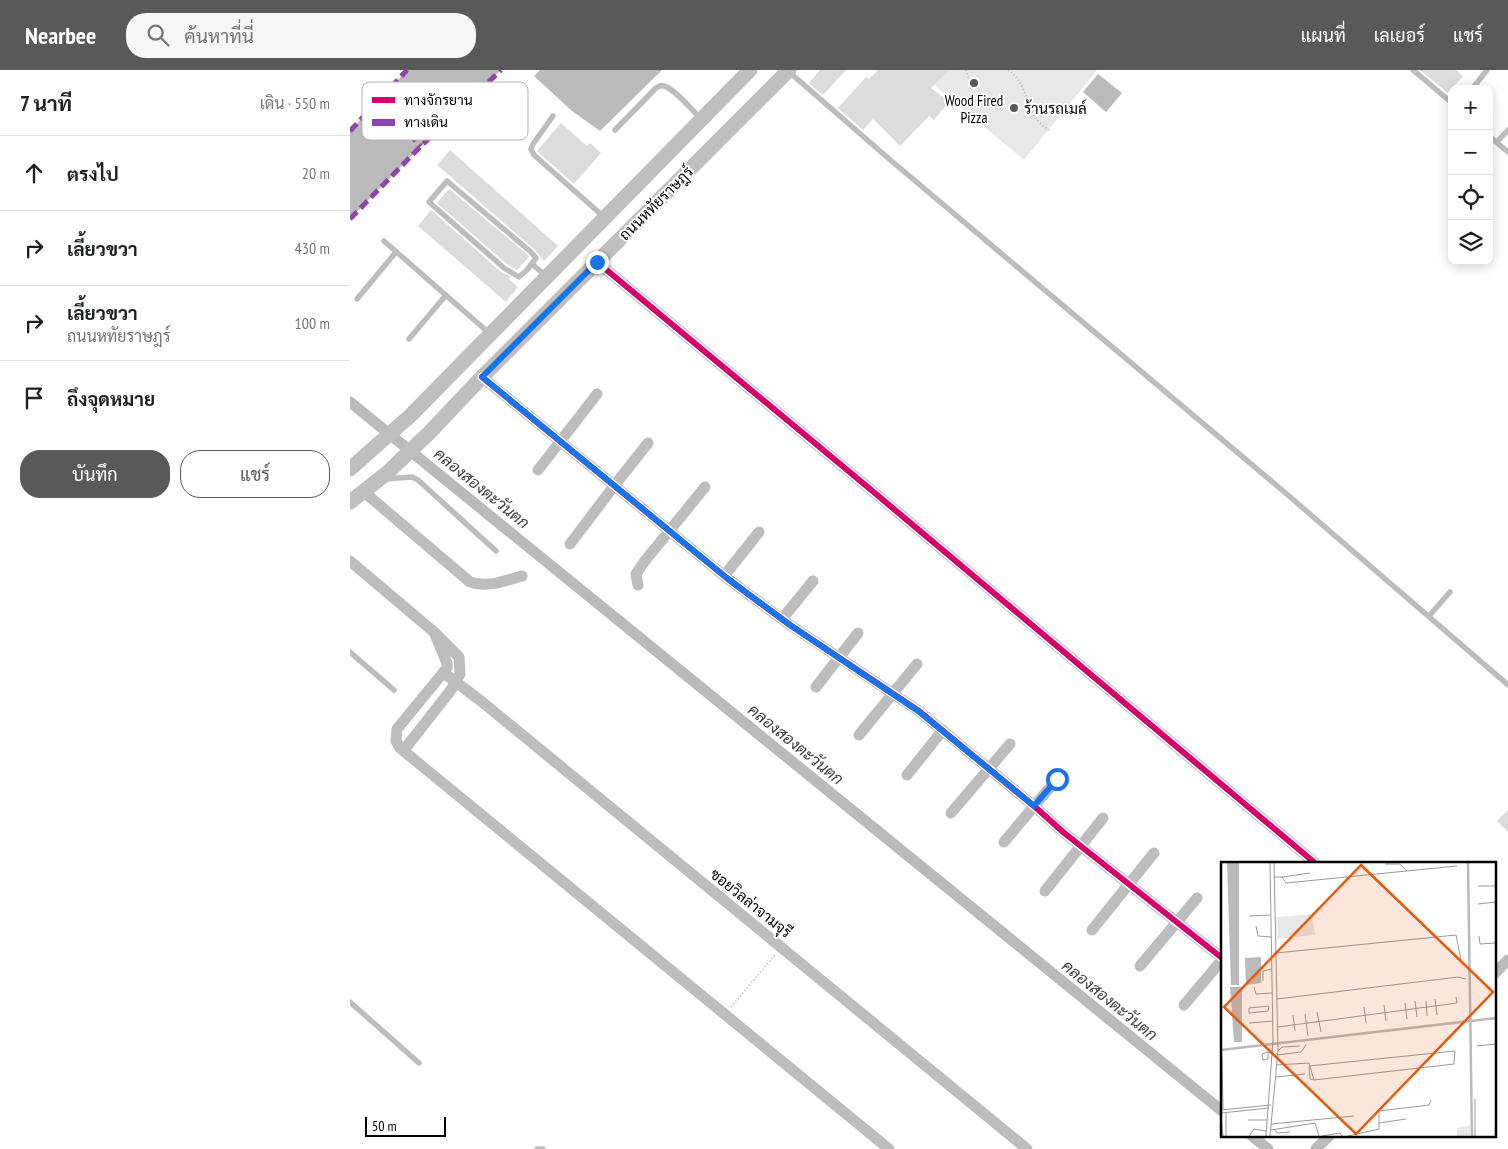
<!DOCTYPE html>
<html lang="th">
<head>
<meta charset="utf-8">
<style>
	body { margin:0; font-family:"PT Sans Narrow",Sarabun,sans-serif; background:#f6f6f6; color:#202124 }
	.controls { position:absolute; right:15px; top:15px; display:grid; overflow:hidden; border-radius:10px; box-shadow:0 2px 12px #0003 }
	.controls button { width:45px; height:45px; display:grid; place-items:center; padding:0; border:0; border-bottom:1px solid #e0e0e0; background:#fff; color:#202124; font:25px sans-serif }
	.scale { position:absolute; left:15px; bottom:12px; width:81px; box-sizing:border-box; padding-left:5px; border:2px solid #000; border-top:0; font-size:14px; line-height:18px; white-space:nowrap; color:#000; -webkit-text-stroke:4px #fff; paint-order:stroke }
	.stop { position:absolute; width:15px; height:15px; margin:-11px; border:4px solid #1a73e8; border-radius:50%; background:#fff }
	.stop.end { background:#1a73e8; border-color:#fff; box-shadow:0 1px 5px #0008 }
	.list { margin:0; padding:0; list-style:none }
	h2 { display:flex; justify-content:space-between; align-items:center; height:65px; margin:0; padding:0 20px; font-size:21px }
	h2 small { font-size:16px; font-weight:400; color:#757577 }
	.list li { display:grid; grid-template-columns:32px 1fr auto; gap:15px; align-items:center; box-sizing:border-box; height:75px; padding:0 20px; border-top:1px solid #e0e0e0 }
	.list b { display:block; font-size:19px; white-space:nowrap }
	.list p { margin:0; font-size:16px; white-space:nowrap; color:#757577 }
	.list em { font-size:16px; font-style:normal; color:#757577 }
	.actions { display:flex; gap:10px; padding:15px 20px }
	.actions a { flex:1; padding:11px 0; border:1px solid #595959; border-radius:20px; text-align:center; font-size:18px; color:#595959 }
	.actions .main { background:#595959; color:#fff }
	.icon { flex:none; width:28px; height:28px; fill:none; stroke:currentColor; stroke-width:2; stroke-linecap:round; stroke-linejoin:round }
	.map { position:relative; flex:none; width:1158px; height:1079px; overflow:hidden }
	header { display:flex; align-items:center; gap:30px; box-sizing:border-box; height:70px; padding:0 25px; background:#595959; color:#fff }
	header strong { font-size:24px }
	nav { display:flex; gap:28px; margin-inline-start:auto; font-size:18px }
	.search { width:350px; height:45px; background:#f6f6f6; display:flex; align-items:center; gap:12px; box-sizing:border-box; padding:0 18px; border-radius:20px; color:#757577; font-size:19px }
	main { display:flex }
	aside { flex:1; background:#fff }
	.map>svg:first-child { display:block }
	.green { fill:#e8e8e8 }
	.water { fill:#bababa }
	.lines { fill:none; stroke-linecap:round; stroke-linejoin:round }
	.canal { stroke:#bababa; stroke-width:11 }
	.building { fill:#dcdcdc }
	.path { stroke:#b8b8b8; stroke-width:2; stroke-dasharray:1 2.5; stroke-linecap:butt }
	.lane { stroke:#bdbdbd; stroke-width:5.5 }
	.street { stroke:#bdbdbd; stroke-width:11 }
	.secondary { stroke:#bfbfbf; stroke-width:15 }
	.quiet { stroke:#8e44ad; stroke-width:5; stroke-dasharray:10 5; stroke-linecap:butt }
	.cycleway-casing { stroke:#fff; stroke-width:9 }
	.cycleway { stroke:#d6006c; stroke-width:6 }
	.route { stroke:#1a73e8; stroke-width:6 }
	.poi-dot { fill:#595959; stroke:#fff; stroke-width:2 }
	.labels { text-anchor:middle; dominant-baseline:central; stroke-width:4; stroke-linejoin:round; paint-order:stroke }
	.poi-label { font-size:15px; fill:#000; stroke:#fff }
	.street-label { font-size:15px; fill:#000; stroke:#fff }
	.water-label { font-size:16px; font-style:italic; fill:#3e3e3e; stroke:#fff }
	.inset-river { fill:none; stroke:#bababa; stroke-width:2.5 }
	.inset-road { fill:none; stroke:#999; stroke-width:1 }
	.view { fill:#e8590c; fill-opacity:0.15; stroke:#e8590c; stroke-width:2.5 }
	.inset-edge { fill:none; stroke:#000; stroke-width:2.5 }
	.key { fill:#fff; stroke:#b2b2b2; stroke-width:1 }
	.key-label { font-size:14px; fill:#000 }
</style>
</head>
<body>
<header>
<strong>Nearbee</strong>
<div class="search"><svg class="icon" aria-label="search" viewBox="0 0 24 24"><circle cx="10" cy="10" r="6"/><path d="M15 15l6 6"/></svg>ค้นหาที่นี่</div>
<nav><a>แผนที่</a><a>เลเยอร์</a><a>แชร์</a></nav>
</header>
<main>
<aside>
<h2>7 นาที<small>เดิน · 550 m</small></h2>
<ul class="list">
<li><svg class="icon" aria-label="ahead" viewBox="0 0 24 24"><path d="M12 20V5M6 11l6-6 6 6"/></svg><div><b>ตรงไป</b></div><em>20 m</em></li>
<li><svg class="icon" aria-label="right" viewBox="0 0 24 24"><path d="M7 20v-9h11M14 6l5 5-5 5"/></svg><div><b>เลี้ยวขวา</b></div><em>430 m</em></li>
<li><svg class="icon" aria-label="right" viewBox="0 0 24 24"><path d="M7 20v-9h11M14 6l5 5-5 5"/></svg><div><b>เลี้ยวขวา</b><p>ถนนหทัยราษฎร์</p></div><em>100 m</em></li>
<li><svg class="icon" aria-label="arrive" viewBox="0 0 24 24"><path d="M6 21V4h12l-3 4 3 4H6"/></svg><div><b>ถึงจุดหมาย</b></div></li>
</ul>
<div class="actions"><a class="main">บันทึก</a><a>แชร์</a></div>
</aside>
<div class="map">
<svg width="1158" height="1079" viewBox="0 0 1158 1079">
	<rect width="100%" height="100%" fill="#fff"/>
	<path class="green" d="M 566,0 L 747,0 L 674,90 Z"/>
	<g class="water">
		<path d="M 57,0 L 151,0 L 71,76 L 0,149 L 0,61 Z"/>
		<path d="M 190,0 L 312,0 L 250,61 L 222,41 L 184,6 Z"/>
		<path d="M 748,4 L 772,23 L 756,42 L 733,22 Z"/>
	</g>
	<g class="lines">
		<g class="canal">
			<path d="M 0,332 L 872,1041"/>
			<path d="M 1144,904 L 1158,890"/>
			<path d="M 901,1065 L 918,1079"/>
			<path d="M 966,1079 L 980,1065"/>
		</g>
	</g>
	<g class="building">
		<path d="M 470,0 L 496,0 L 473,25 L 459,13 Z"/>
		<path d="M 528,0 L 599,0 L 581,18 L 599,32 L 584,50 L 579,46 L 550,76 L 523,49 L 513,60 L 488,38 L 516,7 L 519,9 Z"/>
		<path d="M 1070,0 L 1106,0 L 1113,6 L 1098,23 Z"/>
		<path d="M 211,53 L 237,76 L 240,73 L 251,83 L 224,114 L 187,81 Z"/>
		<path d="M 100,80 L 208,176 L 194,191 L 184,179 L 87,95 Z"/>
		<path d="M 99,119 L 178,185 L 179,187 L 167,200 L 157,194 L 87,133 Z"/>
		<path d="M 81,140 L 151,202 L 161,207 L 159,209 L 168,217 L 156,232 L 68,156 Z"/>
		<path d="M 1158,740 L 1158,762 L 1147,751 Z"/>
	</g>
	<g class="lines">
		<g class="path">
			<path d="M 616,0 L 618,7 L 621,11"/>
			<path d="M 658,0 C 682,16 671,43 699,60"/>
			<path d="M 381,937 L 425,885"/>
		</g>
		<g class="lane">
			<path d="M 1063,0 L 1102,33"/>
			<path d="M 438,1 L 538,88 L 932,420 L 1158,615"/>
			<path d="M 1122,19 L 1137,0"/>
			<path d="M 203,46 L 183,74 L 181,79 L 184,85 L 254,147"/>
			<path d="M 265,60 L 306,18 C 309,16 310,15 314,16 C 325,19 343,41 351,49"/>
			<path d="M 1139,66 L 1158,82"/>
			<path d="M 1147,72 L 1158,60"/>
			<path d="M 97,111 L 181,182 L 186,188 L 177,200 L 169,207 L 154,198 L 79,132 Z"/>
			<path d="M 34,171 L 139,263"/>
			<path d="M 182,194 L 196,206"/>
			<path d="M 7,229 L 46,182"/>
			<path d="M 59,269 L 96,225"/>
			<path d="M 35,409 L 62,407 L 68,410 L 146,481"/>
			<path d="M 1079,546 L 1100,522"/>
			<path d="M 0,582 L 44,620"/>
			<path d="M 0,932 L 69,993"/>
			<path d="M 187,1079 L 193,1079"/>
		</g>
		<g class="street">
			<path d="M 247,192 L 526,424 L 965,793"/>
			<path d="M 132,307 L 378,509 L 440,555 L 569,641 L 684,736 L 713,762 L 872,888"/>
			<path d="M 188,400 L 247,324"/>
			<path d="M 14,422 L 120,512 C 137,518 155,511 172,506"/>
			<path d="M 220,474 L 264,416 L 298,373"/>
			<path d="M 0,491 L 84,562 L 109,587 L 110,604 L 101,620 L 54,680"/>
			<path d="M 374,506 L 409,462"/>
			<path d="M 288,515 L 286,504 L 294,492 L 355,417"/>
			<path d="M 432,549 L 463,511"/>
			<path d="M 84,562 L 97,593 L 97,598 L 47,659 L 46,671 L 50,678 L 539,1079"/>
			<path d="M 94,603 L 131,631 L 677,1079"/>
			<path d="M 466,617 L 508,563"/>
			<path d="M 509,665 L 567,594"/>
			<path d="M 557,705 L 593,660"/>
			<path d="M 601,743 L 660,674"/>
			<path d="M 654,772 L 707,709"/>
			<path d="M 695,821 L 753,748"/>
			<path d="M 742,860 L 804,783"/>
			<path d="M 790,896 L 847,828"/>
			<path d="M 834,935 L 872,890"/>
		</g>
		<g class="secondary">
			<path d="M 0,399 L 60,346 L 400,0"/>
			<path d="M 0,432 L 37,403 L 79,363 L 132,307 L 439,0"/>
		</g>
		<g class="quiet">
			<path d="M 27,32 L 71,76"/>
			<path d="M 0,61 L 57,0"/>
			<path d="M 0,149 L 71,76 L 151,0"/>
		</g>
		<g class="cycleway-casing">
			<g id="cycleway">
				<path d="M 247,192 L 526,424 L 965,793"/>
				<path d="M 132,307 L 378,509 L 440,555 L 569,641 L 684,736 L 713,762 L 872,888"/>
			</g>
		</g>
		<use href="#cycleway" class="cycleway"/>
	</g>
	<g class="lines">
		<path class="route" d="M 247,192 L 132,307 L 378,509 L 440,555 L 568,641 L 684,736 L 707,709"/>
	</g>
	<g class="poi-dot">
		<circle cx="624" cy="13" r="5"/>
		<circle cx="664" cy="38" r="5"/>
	</g>
	<g class="labels">
		<g class="poi-label">
			<text x="624" y="30">Wood Fired<tspan x="624" dy="17">Pizza</tspan></text>
			<text x="674" y="38" text-anchor="start">ร้านรถเมล์</text>
		</g>
		<g class="street-label">
			<text transform="translate(306 133) rotate(-45)">ถนนหทัยราษฎร์</text>
			<text transform="translate(401 833) rotate(39)">ซอยวิลล่าจามจุรี</text>
		</g>
		<g class="water-label">
			<text transform="translate(132 418) rotate(39)">คลองสองตะวันตก</text>
			<text transform="translate(446 674) rotate(39)">คลองสองตะวันตก</text>
			<text transform="translate(760 930) rotate(39)">คลองสองตะวันตก</text>
		</g>
	</g>
	<g transform="translate(871 792)">
		<rect width="275" height="275" fill="#fff"/>
		<path d="M 91,52 L 94,73 L 56,77 L 55,55 ZM 249,263 L 249,274 L 236,274 L 236,266 Z" fill="#e8e8e8"/>
		<path d="M 6,1 L 18,1 L 18,123 L 10,123 ZM 40,95 L 40,121 L 25,123 L 24,96 ZM 9,125 L 21,125 L 21,180 L 13,180 Z" fill="#bababa"/>
		<path class="inset-river" d="M 247,1 L 251,274M 0,188 L 275,156"/>
		<path class="inset-road" d="M 164,2 L 179,2 L 186,9M 53,15 L 61,15 L 65,21 L 236,4M 61,15 L 89,11M 257,24 L 275,24M 257,42 L 275,40M 28,54 L 49,53M 35,64 L 37,74 L 50,75M 258,74 L 259,82 L 275,81M 55,91 L 235,73 L 240,98M 42,119 L 42,109 L 51,107M 33,125 L 35,132 L 51,131M 56,137 L 237,115 L 245,117M 214,137 L 216,153M 194,139 L 196,155M 205,139 L 206,154M 184,141 L 186,157M 163,143 L 165,159M 48,144 L 47,149 L 28,151 L 28,146 ZM 143,145 L 145,161M 96,150 L 100,170M 84,152 L 87,174M 72,153 L 74,169M 28,161 L 52,159M 57,165 L 236,141 L 235,135M 256,184 L 275,182M 57,189 L 61,185 L 79,184M 47,190 L 47,197 L 42,198 L 41,192 L 47,190 L 52,190M 56,193 L 80,190 L 85,183M 1,195 L 2,247M 55,203 L 88,201 L 93,218M 88,204 L 234,189 L 233,202 L 93,218M 88,204 L 89,217 L 93,218M 55,215 L 84,212M 0,248 L 50,243M 0,251 L 48,246M 0,257 L 2,274M 27,258 L 46,258M 158,261 L 185,257M 50,262 L 133,254M 53,267 L 56,271 L 69,270M 50,268 L 94,261 L 98,274M 5,274 L 5,251M 28,274 L 33,267 L 45,269M 45,274 L 52,178 L 49,1M 49,274 L 57,188 L 53,1M 101,274 L 119,271 L 121,274M 127,274 L 158,267 L 158,249 L 208,243 L 210,238M 254,274 L 254,237"/>
		<path class="view" d="M 140,3 L 272,130 L 135,272 L 3,145 Z"/>
		<rect width="275" height="275" class="inset-edge"/>
	</g>
	<rect x="12" y="12" width="166" height="58" rx="8" class="key"/>
	<rect x="22" y="27" width="23" height="6" fill="#d6006c"/>
	<rect x="22" y="49" width="23" height="7" fill="#8e44ad"/>
	<g class="key-label">
		<text x="54" y="35">ทางจักรยาน</text>
		<text x="54" y="57">ทางเดิน</text>
	</g>
</svg>
<div class="controls">
<button>+</button>
<button>−</button>
<button><svg class="icon" aria-label="locate" viewBox="0 0 24 24"><circle cx="12" cy="12" r="6"/><path d="M12 2v4M12 18v4M2 12h4M18 12h4"/></svg></button>
<button><svg class="icon" aria-label="layers" viewBox="0 0 24 24"><path d="M12 4l9 5-9 5-9-5zM3 14l9 5 9-5"/></svg></button>
</div>
<div class="scale">50 m</div>
<div class="stop" style="left:707px;top:709px"></div>
<div class="stop end" style="left:247px;top:192px"></div>
</div>
</main>
</body>
</html>
